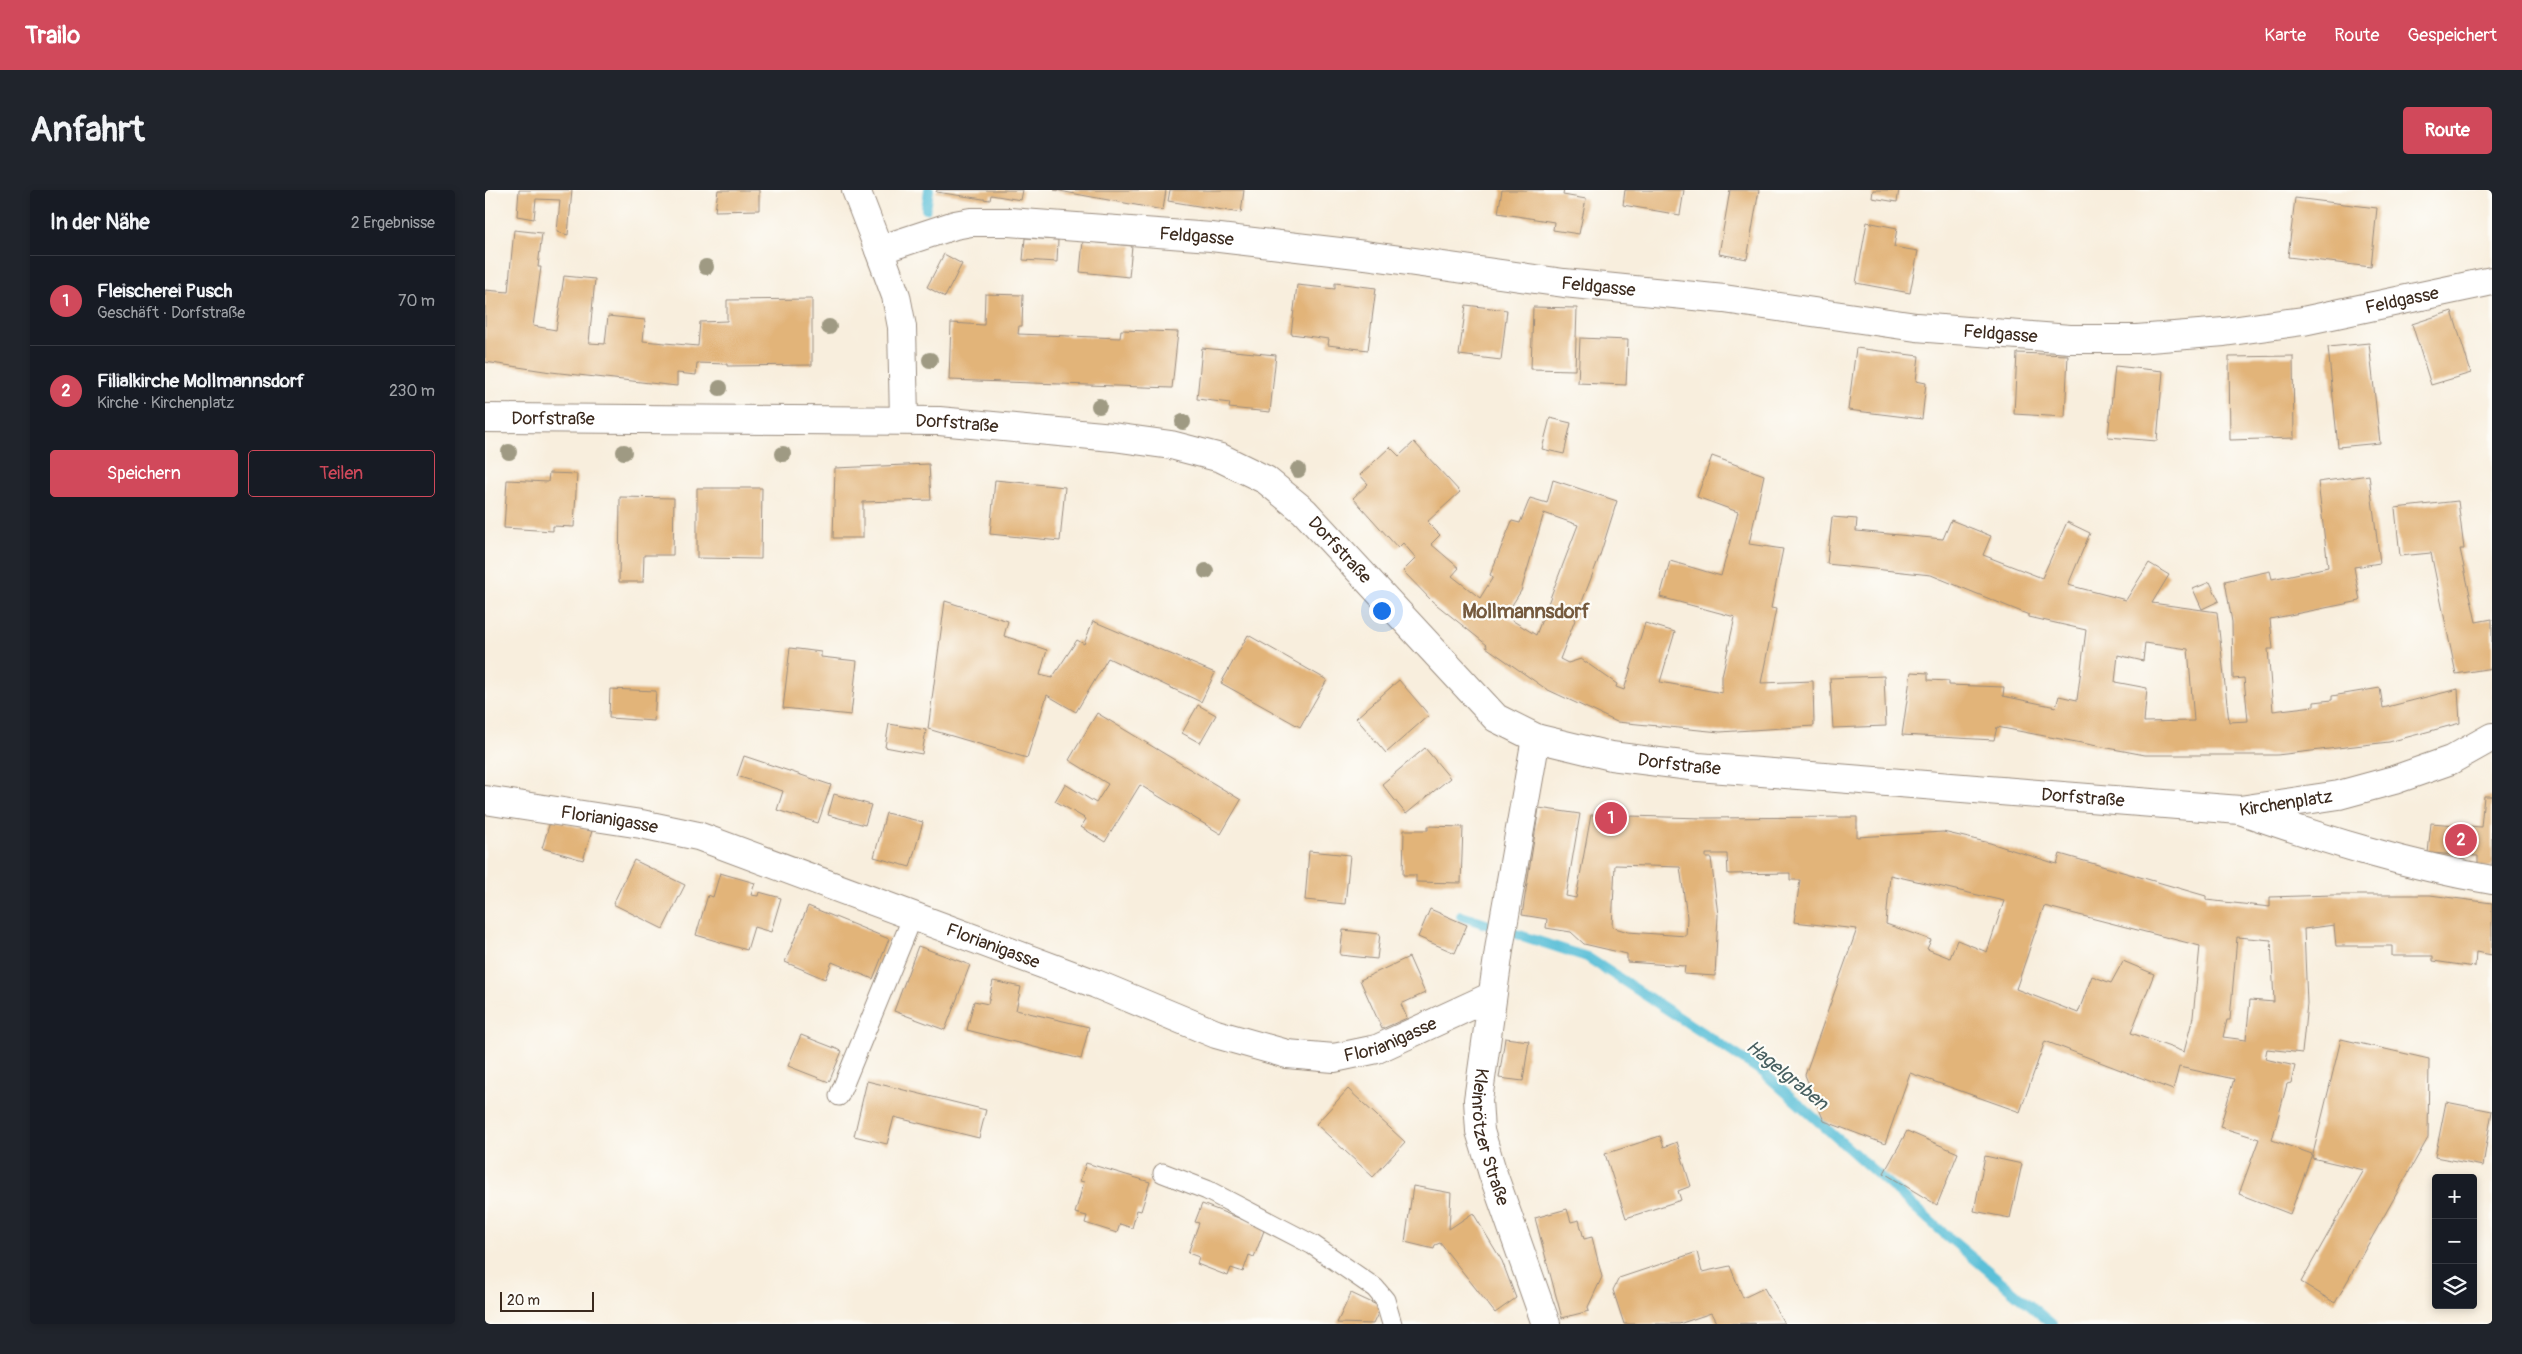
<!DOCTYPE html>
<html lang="de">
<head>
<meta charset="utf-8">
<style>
	body { margin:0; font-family:Pangolin,sans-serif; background:#20242c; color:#f1f3f6 }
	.controls { position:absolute; right:15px; bottom:15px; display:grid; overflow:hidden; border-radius:5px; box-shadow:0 2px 8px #0003 }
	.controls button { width:45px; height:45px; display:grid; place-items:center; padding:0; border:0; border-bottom:1px solid #363941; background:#171b24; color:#f1f3f6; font:25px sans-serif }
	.scale { position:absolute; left:15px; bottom:12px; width:94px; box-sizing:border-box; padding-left:5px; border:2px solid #3b2a1e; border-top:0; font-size:14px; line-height:18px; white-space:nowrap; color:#3b2a1e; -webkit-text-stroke:4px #fdfcf7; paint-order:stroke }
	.you { position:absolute; left:896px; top:420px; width:18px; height:18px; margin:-12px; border:4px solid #fff; border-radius:50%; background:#1a73e8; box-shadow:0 0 0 8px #1a73e833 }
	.badge { display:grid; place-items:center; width:32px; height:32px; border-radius:50%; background:#d1495b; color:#fff; font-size:16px; font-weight:700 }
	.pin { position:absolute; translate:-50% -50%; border:2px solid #fff; box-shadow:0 1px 5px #0006 }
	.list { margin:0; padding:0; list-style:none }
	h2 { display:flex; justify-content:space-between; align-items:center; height:65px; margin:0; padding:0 20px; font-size:21px }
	h2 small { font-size:16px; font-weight:400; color:#9ea1a6 }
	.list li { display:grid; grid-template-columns:32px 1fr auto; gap:15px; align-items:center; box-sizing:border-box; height:90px; padding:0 20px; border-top:1px solid #363941 }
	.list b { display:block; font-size:19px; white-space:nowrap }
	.list p { margin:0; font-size:16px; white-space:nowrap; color:#9ea1a6 }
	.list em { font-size:16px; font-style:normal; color:#9ea1a6 }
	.actions { display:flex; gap:10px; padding:15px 20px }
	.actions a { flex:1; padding:11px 0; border:1px solid #d1495b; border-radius:5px; text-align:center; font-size:18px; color:#d1495b }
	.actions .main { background:#d1495b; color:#fff }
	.icon { flex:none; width:28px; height:28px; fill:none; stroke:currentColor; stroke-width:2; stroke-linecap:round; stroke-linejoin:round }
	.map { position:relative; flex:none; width:2007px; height:1134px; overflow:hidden; border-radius:5px }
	header { display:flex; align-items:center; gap:30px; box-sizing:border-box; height:70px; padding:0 25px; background:#d1495b; color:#fff }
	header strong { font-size:24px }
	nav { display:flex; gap:28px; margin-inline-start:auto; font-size:18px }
	.intro { display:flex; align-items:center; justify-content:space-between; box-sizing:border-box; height:120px; padding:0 30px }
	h1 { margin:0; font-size:35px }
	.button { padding:12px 22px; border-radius:5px; background:#d1495b; color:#fff; font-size:18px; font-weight:700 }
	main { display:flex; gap:30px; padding:0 30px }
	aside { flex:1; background:#171b24; border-radius:5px; box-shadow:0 2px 8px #0003 }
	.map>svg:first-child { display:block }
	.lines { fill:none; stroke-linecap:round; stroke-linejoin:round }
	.stream { stroke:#5bc0d8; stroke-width:10 }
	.building { fill:#e2b479; fill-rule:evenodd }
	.service-casing { stroke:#9a8c7e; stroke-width:21 }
	.minor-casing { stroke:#9a8c7e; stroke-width:30 }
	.tertiary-casing { stroke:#9a8c7e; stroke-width:30 }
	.service { stroke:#fff; stroke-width:19 }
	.minor { stroke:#fff; stroke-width:28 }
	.tertiary { stroke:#fff; stroke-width:28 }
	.tree { fill:#9f9a83 }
	.labels { text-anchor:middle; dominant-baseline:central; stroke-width:4.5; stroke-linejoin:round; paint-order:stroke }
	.street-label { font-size:18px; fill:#3b2a1e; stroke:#fdfcf7 }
	.water-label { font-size:19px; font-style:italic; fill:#465e5f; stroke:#fdfcf7 }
	.quarter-label { font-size:20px; font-weight:bold; fill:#755a3e; stroke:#fdfcf7 }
</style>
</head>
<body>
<header>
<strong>Trailo</strong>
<nav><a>Karte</a><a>Route</a><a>Gespeichert</a></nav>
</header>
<div class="intro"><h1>Anfahrt</h1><a class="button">Route</a></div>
<main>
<aside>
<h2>In der Nähe<small>2 Ergebnisse</small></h2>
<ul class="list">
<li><span class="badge">1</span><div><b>Fleischerei Pusch</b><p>Geschäft · Dorfstraße</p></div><em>70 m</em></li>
<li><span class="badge">2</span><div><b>Filialkirche Mollmannsdorf</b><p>Kirche · Kirchenplatz</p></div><em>230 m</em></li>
</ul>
<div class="actions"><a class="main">Speichern</a><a>Teilen</a></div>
</aside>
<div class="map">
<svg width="2007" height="1134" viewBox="0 0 2007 1134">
	<rect width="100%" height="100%" fill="#fdfcf7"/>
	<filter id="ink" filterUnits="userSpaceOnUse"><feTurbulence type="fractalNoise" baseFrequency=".02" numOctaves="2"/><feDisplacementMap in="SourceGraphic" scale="10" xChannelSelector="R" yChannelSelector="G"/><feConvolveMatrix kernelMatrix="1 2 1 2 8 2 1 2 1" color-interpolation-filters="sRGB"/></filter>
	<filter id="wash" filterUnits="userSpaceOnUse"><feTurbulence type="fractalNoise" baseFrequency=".0096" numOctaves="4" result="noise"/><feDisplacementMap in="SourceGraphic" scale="20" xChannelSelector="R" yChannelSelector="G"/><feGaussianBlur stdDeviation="1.12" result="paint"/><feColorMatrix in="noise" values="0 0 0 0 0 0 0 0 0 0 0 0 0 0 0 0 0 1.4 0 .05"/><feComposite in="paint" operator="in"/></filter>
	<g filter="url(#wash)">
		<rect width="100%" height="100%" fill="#f8eedd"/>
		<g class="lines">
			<g class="stream">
				<path d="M 441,19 L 444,0"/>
				<path d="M 976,726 L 1102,767 L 1279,883 L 1463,1047 L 1567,1134"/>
			</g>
		</g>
		<g id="blocks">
			<g class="building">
				<path d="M 34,0 L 87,0 L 83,45 L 72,42 L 75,10 L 51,9 L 49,29 L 32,26 Z"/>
				<path d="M 233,0 L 274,0 L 274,20 L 230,21 Z"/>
				<path d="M 452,0 L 538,0 L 536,10 L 506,5 L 505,10 L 451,2 Z"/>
				<path d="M 569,0 L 681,0 L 678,20 Z"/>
				<path d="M 685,0 L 759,0 L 756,23 L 683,11 Z"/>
				<path d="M 1017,0 L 1079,0 L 1078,5 L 1101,9 L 1094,44 L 1068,40 L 1069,32 L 1013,23 Z"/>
				<path d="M 1140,0 L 1199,0 L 1195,25 L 1138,15 Z"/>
				<path d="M 1245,0 L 1274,0 L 1262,69 L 1234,64 Z"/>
				<path d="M 1388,0 L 1414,0 L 1412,12 L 1387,8 Z"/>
				<path d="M 1810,8 L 1892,18 L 1886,77 L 1803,67 Z"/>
				<path d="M 1382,32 L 1412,38 L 1409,57 L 1433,61 L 1425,103 L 1371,93 Z"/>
				<path d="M 29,40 L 57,43 L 53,77 L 56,77 L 48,136 L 71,140 L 79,86 L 110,89 L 104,153 L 120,154 L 123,126 L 160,130 L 158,151 L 213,156 L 215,132 L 242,131 L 242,110 L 327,109 L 327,175 L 242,176 L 242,174 L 212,173 L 211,185 L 192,183 L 192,196 L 66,182 L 0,172 L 0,100 L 23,102 Z"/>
				<path d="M 540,48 L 573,50 L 572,72 L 538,70 Z"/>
				<path d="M 598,51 L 647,56 L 644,87 L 595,82 Z"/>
				<path d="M 459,64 L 477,74 L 460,107 L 442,97 Z"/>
				<path d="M 850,93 L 891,98 L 883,160 L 843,155 L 844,149 L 806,144 L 812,95 L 850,99 Z"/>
				<path d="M 500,104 L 538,105 L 537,136 L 534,136 L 533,144 L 635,148 L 636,140 L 693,142 L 687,198 L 464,190 L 466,133 L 499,135 Z"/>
				<path d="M 981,115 L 1022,120 L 1016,170 L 974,165 Z"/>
				<path d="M 1048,117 L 1092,118 L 1090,180 L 1046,179 Z"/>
				<path d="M 1967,121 L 1986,183 L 1946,195 L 1927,134 Z"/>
				<path d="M 1095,148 L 1143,150 L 1141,195 L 1093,193 Z"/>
				<path d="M 1884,153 L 1895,253 L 1853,257 L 1843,157 Z"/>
				<path d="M 717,158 L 791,165 L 785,222 L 744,218 L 745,213 L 712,209 Z"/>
				<path d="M 1371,158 L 1434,166 L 1431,191 L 1441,193 L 1437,229 L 1363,220 Z"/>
				<path d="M 1532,163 L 1583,165 L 1580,227 L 1529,224 Z"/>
				<path d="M 1808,166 L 1809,248 L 1745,250 L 1744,167 Z"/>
				<path d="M 1630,176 L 1678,181 L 1672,251 L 1623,247 Z"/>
				<path d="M 1065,228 L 1086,233 L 1079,264 L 1057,259 Z"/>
				<path d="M 929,252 L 975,302 L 942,332 L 955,345 L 946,354 L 974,378 L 967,386 L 995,408 L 1008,387 L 1005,385 L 1027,331 L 1035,333 L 1045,308 L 1062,313 L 1068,290 L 1132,311 L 1115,365 L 1075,469 L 1083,473 L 1096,469 L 1132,494 L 1131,497 L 1139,500 L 1160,433 L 1190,442 L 1175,492 L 1237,503 L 1237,486 L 1250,427 L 1175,407 L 1185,371 L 1236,386 L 1253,322 L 1212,307 L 1227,266 L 1279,285 L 1264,354 L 1298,359 L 1286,418 L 1291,419 L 1276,493 L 1328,491 L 1329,536 L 1235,542 L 1132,532 L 1061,499 L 1001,457 L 1002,455 L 947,411 L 918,381 L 931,368 L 918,353 L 913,358 L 868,308 L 883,294 L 875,285 L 905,257 L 914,266 ZM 1059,323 L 1093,335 L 1051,445 L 1020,426 L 1036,401 Z"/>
				<path d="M 444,274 L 446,310 L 378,312 L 378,348 L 348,348 L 350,278 Z"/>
				<path d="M 64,283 L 92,284 L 89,337 L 68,336 L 68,341 L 19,338 L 22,290 L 63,292 Z"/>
				<path d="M 1884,285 L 1895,373 L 1869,377 L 1875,411 L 1785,429 L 1788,459 L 1783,459 L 1788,521 L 1829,516 L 1829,512 L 1847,510 L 1847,506 L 1895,498 L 1898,518 L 1973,499 L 1975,533 L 1904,552 L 1792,565 L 1660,565 L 1512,537 L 1509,550 L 1417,545 L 1426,482 L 1443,483 L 1443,490 L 1464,491 L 1464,495 L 1519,497 L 1518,506 L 1571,517 L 1574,506 L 1592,510 L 1601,440 L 1544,427 L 1544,425 L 1446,385 L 1342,374 L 1347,327 L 1372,329 L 1371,341 L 1458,349 L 1466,330 L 1506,346 L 1498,365 L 1557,388 L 1582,332 L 1605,343 L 1583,395 L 1641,410 L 1664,373 L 1684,385 L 1667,413 L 1732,422 L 1744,532 L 1763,531 L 1759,488 L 1748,489 L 1747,432 L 1740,391 L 1785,381 L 1787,389 L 1843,377 L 1833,292 ZM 1660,453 L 1703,459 L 1709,531 L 1659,532 L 1662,498 L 1630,492 L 1633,465 L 1658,471 Z"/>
				<path d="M 510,290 L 580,297 L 575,351 L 505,344 Z"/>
				<path d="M 212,298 L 277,298 L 276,369 L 212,368 Z"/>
				<path d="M 135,307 L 189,308 L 188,365 L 159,365 L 158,392 L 134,392 Z"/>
				<path d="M 1973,311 L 1979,359 L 1975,359 L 1991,432 L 2007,429 L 2007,478 L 1971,484 L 1946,363 L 1915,366 L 1910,318 Z"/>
				<path d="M 1725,392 L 1734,411 L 1717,419 L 1708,399 Z"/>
				<path d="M 460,411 L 523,431 L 519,446 L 562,460 L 555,485 L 567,488 L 592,450 L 599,454 L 608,431 L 730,483 L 716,512 L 623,468 L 591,522 L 562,505 L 542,568 L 443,539 Z"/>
				<path d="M 763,445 L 842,490 L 815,537 L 736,493 Z"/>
				<path d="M 305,458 L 336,462 L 336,467 L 372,471 L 366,525 L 298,518 Z"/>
				<path d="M 1399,486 L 1401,536 L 1348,538 L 1345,488 Z"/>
				<path d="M 914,490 L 944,525 L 901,563 L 871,528 Z"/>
				<path d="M 125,499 L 171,501 L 169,531 L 124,528 Z"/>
				<path d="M 713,515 L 731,525 L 715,553 L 697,543 Z"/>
				<path d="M 612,523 L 756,610 L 736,644 L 655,595 L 620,652 L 596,637 L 601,629 L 570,611 L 580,594 L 611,613 L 623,594 L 584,570 Z"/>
				<path d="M 404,534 L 441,540 L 437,564 L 400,557 Z"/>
				<path d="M 940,558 L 965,588 L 921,624 L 897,594 Z"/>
				<path d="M 259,566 L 346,595 L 333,633 L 292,620 L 298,601 L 252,586 Z"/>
				<path d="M 349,604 L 386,615 L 380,635 L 343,625 Z"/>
				<path d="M 1999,606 L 2007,606 L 2007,677 L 1993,676 L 1993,666 L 1943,663 L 1946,633 L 1996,637 Z"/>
				<path d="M 1054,618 L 1095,624 L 1081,706 L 1091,708 L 1106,625 L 1218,628 L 1372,627 L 1372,647 L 1458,642 L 1505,653 L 1572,674 L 1575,664 L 1721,706 L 1721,710 L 1785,717 L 1785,707 L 1847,705 L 1945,705 L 2007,713 L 2007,765 L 1991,762 L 1990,777 L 1948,771 L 1948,766 L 1907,766 L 1907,756 L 1851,756 L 1849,735 L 1819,739 L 1822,814 L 1817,863 L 1782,859 L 1780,869 L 1810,876 L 1806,893 L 1802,894 L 1787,950 L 1827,964 L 1805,1024 L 1754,1004 L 1774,949 L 1735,937 L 1749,889 L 1694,877 L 1688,900 L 1560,851 L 1535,922 L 1425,883 L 1400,954 L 1339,931 L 1320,885 L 1372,739 L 1309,732 L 1315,690 L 1305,690 L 1305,683 L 1243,684 L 1242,664 L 1221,664 L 1221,668 L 1226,668 L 1233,725 L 1230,786 L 1199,784 L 1200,776 L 1142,772 L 1142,764 L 1099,754 L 1086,742 L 1061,738 L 1062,729 L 1037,725 ZM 1130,675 L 1195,677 L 1202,727 L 1201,746 L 1143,742 L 1127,737 ZM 1405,685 L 1519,711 L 1502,762 L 1472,750 L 1465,768 L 1442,759 L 1446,750 L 1401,734 ZM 1559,716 L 1715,756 L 1708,827 L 1699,862 L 1646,843 L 1669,784 L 1638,771 L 1626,793 L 1607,786 L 1593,823 L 1531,799 ZM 1752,747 L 1786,750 L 1789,812 L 1765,810 L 1761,850 L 1738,847 L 1742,830 L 1745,830 Z"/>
				<path d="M 401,623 L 438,632 L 425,677 L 389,667 Z"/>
				<path d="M 66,629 L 107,641 L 98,670 L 57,658 Z"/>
				<path d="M 943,636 L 978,637 L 976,693 L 931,692 L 931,685 L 918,685 L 919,640 L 943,640 Z"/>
				<path d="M 824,661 L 865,665 L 860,714 L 820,710 Z"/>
				<path d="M 149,670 L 200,695 L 178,739 L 128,714 Z"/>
				<path d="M 235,683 L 270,693 L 266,705 L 273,706 L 274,702 L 296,708 L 286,742 L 269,737 L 262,760 L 211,745 L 223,705 L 228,707 Z"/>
				<path d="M 323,716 L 404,749 L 388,789 L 347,772 L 340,789 L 300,772 Z"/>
				<path d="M 945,719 L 982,735 L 970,763 L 933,747 Z"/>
				<path d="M 858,740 L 895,744 L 892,769 L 855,765 Z"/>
				<path d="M 433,756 L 485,775 L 460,840 L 409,821 Z"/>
				<path d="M 924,767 L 940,803 L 916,814 L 922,828 L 897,839 L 875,790 Z"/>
				<path d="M 508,791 L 536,797 L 531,820 L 604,837 L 596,869 L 482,840 L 489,811 L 503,814 Z"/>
				<path d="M 316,845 L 357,861 L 344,892 L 303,876 Z"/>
				<path d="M 1020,848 L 1044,851 L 1038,891 L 1014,888 Z"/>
				<path d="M 1856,849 L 1944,869 L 1943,948 L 1850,1113 L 1816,1092 L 1879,980 L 1827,968 Z"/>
				<path d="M 382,891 L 501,920 L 494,948 L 409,927 L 402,954 L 369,946 Z"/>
				<path d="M 863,899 L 920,952 L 888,987 L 831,934 Z"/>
				<path d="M 1961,912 L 2007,921 L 1998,976 L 1950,967 Z"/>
				<path d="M 1422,941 L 1473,963 L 1452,1015 L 1399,983 Z"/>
				<path d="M 1175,946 L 1179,957 L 1192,952 L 1206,996 L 1193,1001 L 1196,1010 L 1141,1028 L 1120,964 Z"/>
				<path d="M 1500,966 L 1537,974 L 1525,1028 L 1489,1021 Z"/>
				<path d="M 601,973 L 665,992 L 656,1021 L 652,1020 L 647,1038 L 635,1034 L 632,1043 L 600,1033 L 602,1026 L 590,1023 L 599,992 L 595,991 Z"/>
				<path d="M 928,996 L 966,1003 L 964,1039 L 988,1023 L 1017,1071 L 1031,1108 L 1010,1123 L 955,1053 L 950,1055 L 949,1059 L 920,1052 Z"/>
				<path d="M 717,1014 L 780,1038 L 769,1067 L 764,1065 L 758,1082 L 746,1078 L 743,1086 L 712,1074 L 714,1067 L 703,1063 L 714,1033 L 710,1032 Z"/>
				<path d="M 1082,1019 L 1086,1032 L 1094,1030 L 1099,1049 L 1107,1047 L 1117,1087 L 1103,1117 L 1104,1121 L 1077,1128 L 1050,1028 Z"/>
				<path d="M 1212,1062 L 1217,1082 L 1245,1076 L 1258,1108 L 1279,1098 L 1299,1133 L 1232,1134 L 1226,1123 L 1194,1134 L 1139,1134 L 1128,1100 L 1134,1088 Z"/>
				<path d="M 866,1103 L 896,1117 L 888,1134 L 852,1133 Z"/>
			</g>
		</g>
	</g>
	<g filter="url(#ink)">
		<use href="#blocks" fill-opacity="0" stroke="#9a8c7e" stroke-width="1"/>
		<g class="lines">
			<g class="service-casing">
				<g id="service">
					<path d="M 354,906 L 428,726"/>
					<path d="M 678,983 L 722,1000 L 828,1055 L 890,1098 L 900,1110 L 907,1134"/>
				</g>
			</g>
			<g class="minor-casing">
				<g id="minor">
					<path d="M 371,0 L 394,60"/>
					<path id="s1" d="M 419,230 L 417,137 L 411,106 L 394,60 L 470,35 L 486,32 L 524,32 L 726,47 L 880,65 L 1079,93 L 1239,109 L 1431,137 L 1585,149 L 1652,149 L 1739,142 L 1818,131 L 2007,91"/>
					<path id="s2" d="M 1051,548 L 1015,753 L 993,910 L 995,941 L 1008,984 L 1061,1134"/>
					<path id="s3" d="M 0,610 L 156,634 L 213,646 L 611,794 L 731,844 L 802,864 L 849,868 L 892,859 L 1007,806"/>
					<path d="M 1755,620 C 1838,649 1920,675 2007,690"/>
				</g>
			</g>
			<g class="tertiary-casing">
				<g id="tertiary">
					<path id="s4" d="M 0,228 L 454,231 L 628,247 L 686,255 L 736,268 L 781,290 L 819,321 L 1011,528 L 1051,548 L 1126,566 L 1213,577 L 1755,620 L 1854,605 L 1909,590 L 1966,570 L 2007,547"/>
				</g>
			</g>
			<use href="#service" class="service"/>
			<use href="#minor" class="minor"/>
			<use href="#tertiary" class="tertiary"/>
		</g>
		<g class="tree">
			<circle cx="221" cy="77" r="8"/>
			<circle cx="344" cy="137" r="8"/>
			<circle cx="445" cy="170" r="8"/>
			<circle cx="235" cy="198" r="8"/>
			<circle cx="614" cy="216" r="8"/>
			<circle cx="698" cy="232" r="8"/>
			<circle cx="24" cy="262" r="8"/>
			<circle cx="139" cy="262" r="8"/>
			<circle cx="298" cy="264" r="8"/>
			<circle cx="813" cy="280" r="8"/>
			<circle cx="721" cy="381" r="8"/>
		</g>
	</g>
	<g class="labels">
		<g class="street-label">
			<text stroke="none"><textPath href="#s1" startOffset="496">Feldgasse</textPath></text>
			<text stroke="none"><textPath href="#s1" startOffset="901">Feldgasse</textPath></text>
			<text stroke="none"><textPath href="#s1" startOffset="1711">Feldgasse</textPath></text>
			<text stroke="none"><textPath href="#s1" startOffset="1306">Feldgasse</textPath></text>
			<text stroke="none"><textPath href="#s4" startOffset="68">Dorfstraße</textPath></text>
			<text stroke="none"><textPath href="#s4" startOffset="472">Dorfstraße</textPath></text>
			<text stroke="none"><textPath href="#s4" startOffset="891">Dorfstraße</textPath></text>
			<text stroke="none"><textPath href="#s4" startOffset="1311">Dorfstraße</textPath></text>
			<text stroke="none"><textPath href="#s4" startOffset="1716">Dorfstraße</textPath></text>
			<text stroke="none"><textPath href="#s4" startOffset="1920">Kirchenplatz</textPath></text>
			<text stroke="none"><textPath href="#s3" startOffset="126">Florianigasse</textPath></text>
			<text stroke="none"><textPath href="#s3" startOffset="531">Florianigasse</textPath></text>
			<text stroke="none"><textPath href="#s3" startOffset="951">Florianigasse</textPath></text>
			<text stroke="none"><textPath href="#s2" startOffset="405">Kleinrötzer Straße</textPath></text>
		</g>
		<g class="water-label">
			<text transform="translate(1302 885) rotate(39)">Hagelgraben</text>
		</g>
		<g class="quarter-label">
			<text x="1041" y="421">Mollmannsdorf</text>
		</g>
	</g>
</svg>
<div class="controls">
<button>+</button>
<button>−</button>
<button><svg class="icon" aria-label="layers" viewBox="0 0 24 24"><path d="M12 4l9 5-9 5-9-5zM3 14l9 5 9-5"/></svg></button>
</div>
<div class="scale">20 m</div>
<div class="you"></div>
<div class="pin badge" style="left:1126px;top:628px">1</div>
<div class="pin badge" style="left:1976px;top:650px">2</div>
</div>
</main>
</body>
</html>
